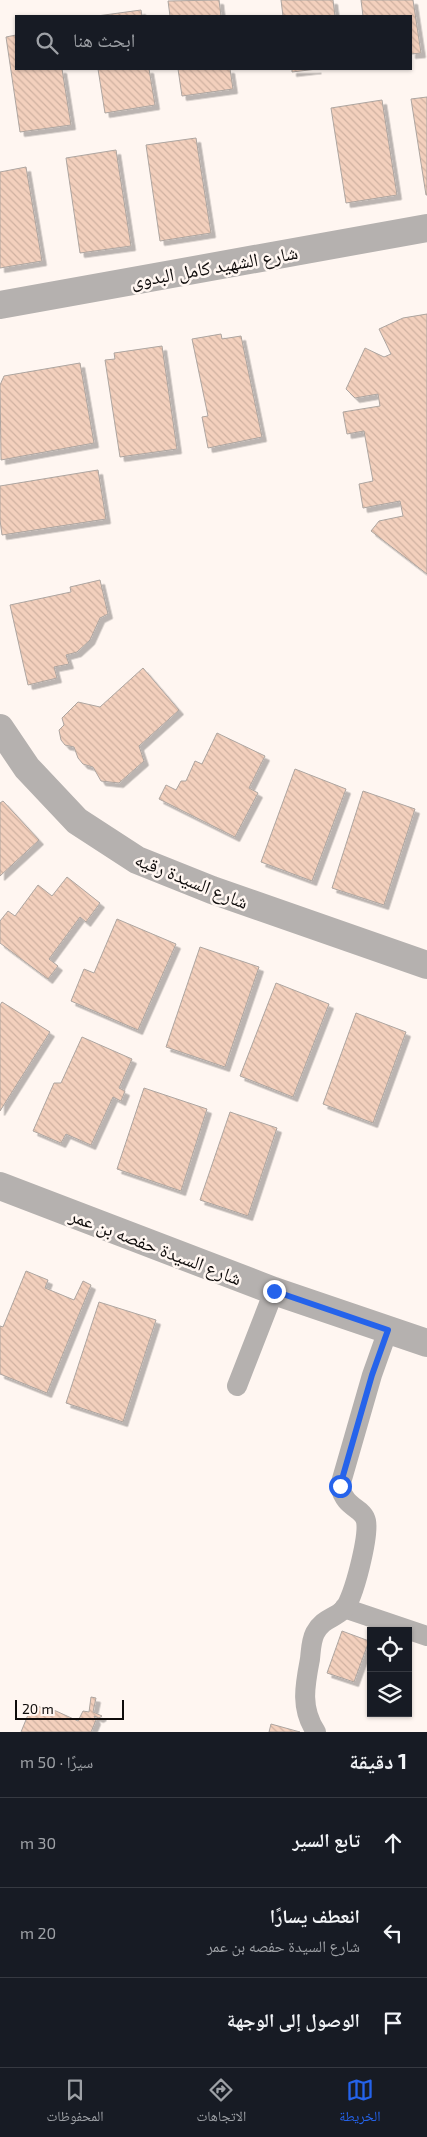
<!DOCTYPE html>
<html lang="ar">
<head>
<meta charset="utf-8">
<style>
	body { margin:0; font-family:"Exo 2","Noto Naskh Arabic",sans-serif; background:#20242c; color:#f1f3f6; direction:rtl }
	.controls { position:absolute; right:15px; bottom:15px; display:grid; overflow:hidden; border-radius:0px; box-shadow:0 1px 4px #0004 }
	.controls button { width:45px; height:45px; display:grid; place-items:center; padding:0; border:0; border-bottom:1px solid #363941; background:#171b24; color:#f1f3f6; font:25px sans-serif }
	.scale { position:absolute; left:15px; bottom:12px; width:109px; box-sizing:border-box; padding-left:5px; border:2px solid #0f0c0b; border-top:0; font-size:14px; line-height:18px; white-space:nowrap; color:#0f0c0b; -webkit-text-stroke:4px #fff6f1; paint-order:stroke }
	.stop { position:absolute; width:15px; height:15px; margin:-11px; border:4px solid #2563eb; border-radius:50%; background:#fff }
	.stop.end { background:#2563eb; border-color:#fff; box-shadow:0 1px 5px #0008 }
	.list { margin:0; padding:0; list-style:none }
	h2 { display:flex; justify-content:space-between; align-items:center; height:65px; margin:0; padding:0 20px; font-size:21px }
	h2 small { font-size:16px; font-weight:400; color:#9ea1a6 }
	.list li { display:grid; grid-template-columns:32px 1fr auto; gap:15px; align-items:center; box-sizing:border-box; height:90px; padding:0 20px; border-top:1px solid #363941 }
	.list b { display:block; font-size:19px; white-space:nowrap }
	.list p { margin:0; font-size:16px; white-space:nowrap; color:#9ea1a6 }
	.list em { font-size:16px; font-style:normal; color:#9ea1a6 }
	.icon { flex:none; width:28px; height:28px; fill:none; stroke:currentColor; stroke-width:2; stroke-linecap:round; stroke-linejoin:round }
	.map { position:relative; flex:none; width:427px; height:1732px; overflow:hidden; direction:ltr }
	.search { position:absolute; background:#171b24; box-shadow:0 1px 4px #0004; left:15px; right:15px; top:15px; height:55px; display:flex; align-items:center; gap:12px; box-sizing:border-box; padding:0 18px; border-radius:0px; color:#9ea1a6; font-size:19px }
	.sheet { height:335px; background:#171b24 }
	nav { display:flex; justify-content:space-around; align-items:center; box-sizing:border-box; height:70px; border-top:1px solid #363941; background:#171b24; font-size:14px; color:#9ea1a6 }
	nav a { display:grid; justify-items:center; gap:2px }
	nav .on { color:#2563eb }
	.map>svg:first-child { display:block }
	.building { fill:url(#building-back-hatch); stroke:#ada5a0; filter:url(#shadow) }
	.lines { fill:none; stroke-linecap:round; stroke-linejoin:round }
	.lane { stroke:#b5b1af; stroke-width:20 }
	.street { stroke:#b5b1af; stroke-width:28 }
	.route { stroke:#2563eb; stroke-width:6 }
	.labels { text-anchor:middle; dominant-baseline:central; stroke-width:5; stroke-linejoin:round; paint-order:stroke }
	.street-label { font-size:19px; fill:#0f0c0b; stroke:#fff6f1 }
</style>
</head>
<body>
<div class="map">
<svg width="427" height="1732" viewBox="0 0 427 1732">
	<defs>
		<pattern id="building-back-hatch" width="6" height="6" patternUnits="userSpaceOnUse" patternTransform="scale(1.25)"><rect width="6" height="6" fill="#f3d0bd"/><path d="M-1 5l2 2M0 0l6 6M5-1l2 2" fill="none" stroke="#cfb1a1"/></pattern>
		<filter id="shadow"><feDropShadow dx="4.5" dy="4.5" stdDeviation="0" flood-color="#0004"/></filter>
	</defs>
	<rect width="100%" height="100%" fill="#fff6f1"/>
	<g class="building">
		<path d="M 219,0 L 221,16 L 170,16 L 168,1 Z"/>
		<path d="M 281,0 L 333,0 L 335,16 L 283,16 Z"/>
		<path d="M 361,0 L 413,0 L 421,53 L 411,54 L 411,16 L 363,16 Z"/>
		<path d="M 141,10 L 142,16 L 97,16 Z"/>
		<path d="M 16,35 L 16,69 L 62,69 L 71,125 L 20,132 L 6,37 Z"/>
		<path d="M 98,69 L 149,69 L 155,105 L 105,113 Z"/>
		<path d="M 178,69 L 230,69 L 233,89 L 182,96 Z"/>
		<path d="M 292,69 L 317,69 L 292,72 Z"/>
		<path d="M 427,97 L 427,195 L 426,195 L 411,99 Z"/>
		<path d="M 382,100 L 397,195 L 346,203 L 331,108 Z"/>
		<path d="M 196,138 L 211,233 L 160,241 L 146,145 Z"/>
		<path d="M 116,150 L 131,246 L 80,253 L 66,158 Z"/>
		<path d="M 26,167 L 42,261 L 0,268 L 0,172 Z"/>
		<path d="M 427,314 L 427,574 L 371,531 L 379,521 L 403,516 L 400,501 L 363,508 L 359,484 L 373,481 L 364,431 L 347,434 L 343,412 L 380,406 L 378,394 L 355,398 L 346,389 L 365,348 L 384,357 L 391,354 L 379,329 L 403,318 Z"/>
		<path d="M 221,334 L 222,339 L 241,336 L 262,437 L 208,448 L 202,417 L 208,416 L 192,339 Z"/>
		<path d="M 162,346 L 177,449 L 120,457 L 105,360 L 115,359 L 114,353 Z"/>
		<path d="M 80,363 L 94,443 L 1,460 L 0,385 L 4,376 Z"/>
		<path d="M 98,470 L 106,519 L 2,535 L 0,520 L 0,486 Z"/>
		<path d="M 100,580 L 108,614 L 100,618 L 90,640 L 77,652 L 66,655 L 69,664 L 54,667 L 57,678 L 28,685 L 10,605 L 71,592 L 70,587 Z"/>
		<path d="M 143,668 L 179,710 L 139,746 L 144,761 L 119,783 L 101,781 L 93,767 L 83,764 L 78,758 L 74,747 L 65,745 L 61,740 L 59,730 L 64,725 L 62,718 L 78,702 L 100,707 Z"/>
		<path d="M 217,733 L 265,756 L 249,788 L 258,793 L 235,837 L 159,799 L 166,785 L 176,790 L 181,781 L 186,781 L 195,761 L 202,764 Z"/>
		<path d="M 295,769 L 346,789 L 312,881 L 261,862 Z"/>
		<path d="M 363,791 L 415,809 L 384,905 L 332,888 Z"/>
		<path d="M 3,801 L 39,840 L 0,876 L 0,803 Z"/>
		<path d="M 67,877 L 100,903 L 86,922 L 80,917 L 49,959 L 58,966 L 48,979 L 0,943 L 0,921 L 8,911 L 15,916 L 38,885 L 52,896 Z"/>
		<path d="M 117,919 L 176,944 L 138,1030 L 71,1001 L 84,969 L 94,973 Z"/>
		<path d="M 200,947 L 259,967 L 225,1067 L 166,1047 Z"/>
		<path d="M 276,983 L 329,1004 L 293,1097 L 240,1076 Z"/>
		<path d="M 2,1002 L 50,1032 L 0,1111 L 0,1005 Z"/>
		<path d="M 356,1013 L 406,1032 L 373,1123 L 323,1104 Z"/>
		<path d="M 82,1037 L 132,1059 L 119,1088 L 125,1091 L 121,1101 L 113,1097 L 91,1145 L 66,1134 L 61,1143 L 33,1131 L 54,1083 L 61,1083 Z"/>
		<path d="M 144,1088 L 207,1109 L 181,1191 L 117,1169 Z"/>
		<path d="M 230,1112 L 277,1128 L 248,1216 L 200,1200 Z"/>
		<path d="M 26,1271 L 48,1280 L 45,1288 L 74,1300 L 83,1281 L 91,1285 L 47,1393 L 0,1374 L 0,1326 L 3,1327 Z"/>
		<path d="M 99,1302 L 156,1320 L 123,1422 L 66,1403 Z"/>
		<path d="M 342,1631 L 369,1641 L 354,1682 L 327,1673 Z"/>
		<path d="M 91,1697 L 96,1698 L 93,1712 L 102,1716 L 99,1718 L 94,1716 L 96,1720 L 91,1732 L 21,1732 L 32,1705 L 56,1711 L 78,1721 L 83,1711 L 89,1712 Z"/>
		<path d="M 271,1724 L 300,1732 L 269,1732 Z"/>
	</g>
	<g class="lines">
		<g class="lane">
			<path d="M 237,1386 L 274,1291"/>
			<path d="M 344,1608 L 427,1636"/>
			<path d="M 316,1732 C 300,1708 305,1685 310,1659 C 311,1650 311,1641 315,1633 C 323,1618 334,1619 344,1609 C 354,1598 369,1536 366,1521 C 363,1507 345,1509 340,1486 L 372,1375 L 388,1330"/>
		</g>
		<g class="street">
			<path d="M 0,305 L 427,228"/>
			<path d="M 0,728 L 27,768 L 77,821 L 137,860 L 212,890 L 427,965"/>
			<path d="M 0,1186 L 274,1291 L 427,1343"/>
		</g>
	</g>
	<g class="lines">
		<path class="route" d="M 274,1291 L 388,1330 L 372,1375 L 340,1486"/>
	</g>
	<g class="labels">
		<g class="street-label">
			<text transform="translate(214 266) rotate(-10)">شارع الشهيد كامل البدوى</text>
			<text transform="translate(192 880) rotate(22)">شارع السيدة رقيه</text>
			<text transform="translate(156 1246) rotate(21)">شارع السيدة حفصه بن عمر</text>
		</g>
	</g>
</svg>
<div class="controls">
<button><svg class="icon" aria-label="locate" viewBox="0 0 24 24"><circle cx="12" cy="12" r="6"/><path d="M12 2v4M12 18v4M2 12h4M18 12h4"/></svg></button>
<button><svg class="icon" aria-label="layers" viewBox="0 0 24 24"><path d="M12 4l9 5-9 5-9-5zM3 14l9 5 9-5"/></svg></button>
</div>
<div class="scale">20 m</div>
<div class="stop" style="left:340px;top:1486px"></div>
<div class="stop end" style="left:274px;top:1291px"></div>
<div class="search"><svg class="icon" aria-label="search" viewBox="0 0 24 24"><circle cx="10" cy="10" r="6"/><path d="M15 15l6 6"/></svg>ابحث هنا</div>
</div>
<section class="sheet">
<h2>1 دقيقة<small>سيرًا · 50 m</small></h2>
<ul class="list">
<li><svg class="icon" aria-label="ahead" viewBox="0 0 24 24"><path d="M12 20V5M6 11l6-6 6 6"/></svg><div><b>تابع السير</b></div><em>30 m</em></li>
<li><svg class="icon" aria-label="left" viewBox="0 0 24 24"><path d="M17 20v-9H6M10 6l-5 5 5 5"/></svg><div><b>انعطف يسارًا</b><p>شارع السيدة حفصه بن عمر</p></div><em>20 m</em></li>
<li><svg class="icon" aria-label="arrive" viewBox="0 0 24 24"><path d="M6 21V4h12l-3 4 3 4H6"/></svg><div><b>الوصول إلى الوجهة</b></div></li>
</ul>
</section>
<nav>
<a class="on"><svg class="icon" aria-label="map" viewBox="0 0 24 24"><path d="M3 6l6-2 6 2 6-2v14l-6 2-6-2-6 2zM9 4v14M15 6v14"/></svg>الخريطة</a>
<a><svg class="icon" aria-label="directions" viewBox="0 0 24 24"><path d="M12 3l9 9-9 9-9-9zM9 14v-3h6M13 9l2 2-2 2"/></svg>الاتجاهات</a>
<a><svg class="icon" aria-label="saved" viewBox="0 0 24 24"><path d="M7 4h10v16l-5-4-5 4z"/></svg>المحفوظات</a>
</nav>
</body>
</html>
